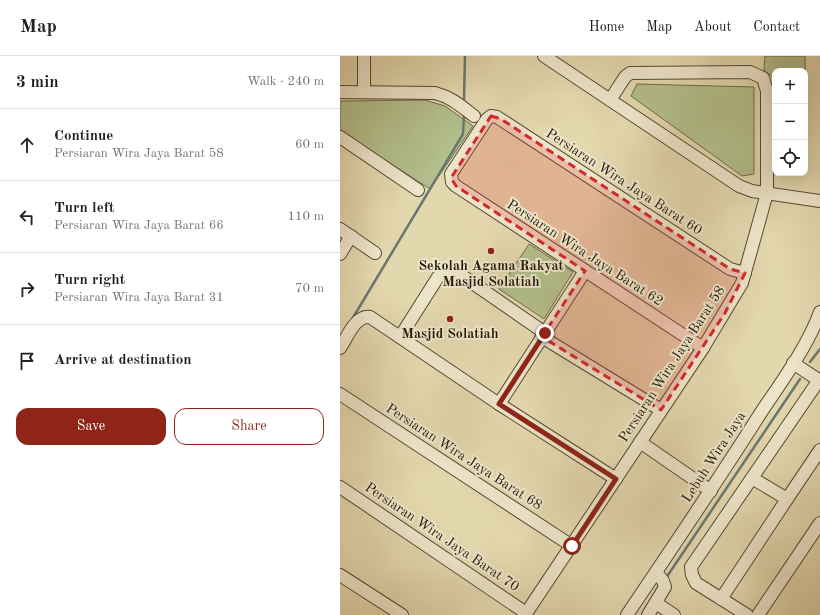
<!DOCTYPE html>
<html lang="en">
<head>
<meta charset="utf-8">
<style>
	body { margin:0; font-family:"Old Standard TT",serif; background:#f6f6f6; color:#202124 }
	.controls { position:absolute; right:12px; top:12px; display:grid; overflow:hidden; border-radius:8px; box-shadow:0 4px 16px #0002 }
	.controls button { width:36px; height:36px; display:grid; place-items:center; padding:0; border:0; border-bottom:1px solid #e0e0e0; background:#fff; color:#202124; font:20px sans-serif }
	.stop { position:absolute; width:12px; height:12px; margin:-9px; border:3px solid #8f2418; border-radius:50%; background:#fff }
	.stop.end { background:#8f2418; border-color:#fff; box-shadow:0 1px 4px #0008 }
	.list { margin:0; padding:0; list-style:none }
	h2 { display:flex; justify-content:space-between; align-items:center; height:52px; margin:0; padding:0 16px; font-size:17px }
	h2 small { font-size:13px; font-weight:400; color:#757577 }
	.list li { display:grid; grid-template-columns:26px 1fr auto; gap:12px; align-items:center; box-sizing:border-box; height:72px; padding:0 16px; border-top:1px solid #e0e0e0 }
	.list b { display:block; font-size:15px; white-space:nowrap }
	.list p { margin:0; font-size:13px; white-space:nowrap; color:#757577 }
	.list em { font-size:13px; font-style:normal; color:#757577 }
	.actions { display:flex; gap:8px; padding:12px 16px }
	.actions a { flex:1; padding:9px 0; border:1px solid #8f2418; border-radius:12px; text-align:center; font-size:14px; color:#8f2418 }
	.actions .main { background:#8f2418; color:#fff }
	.icon { flex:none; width:22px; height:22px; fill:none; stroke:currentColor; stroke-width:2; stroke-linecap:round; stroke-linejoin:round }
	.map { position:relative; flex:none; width:480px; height:559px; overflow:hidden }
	header { display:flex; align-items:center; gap:24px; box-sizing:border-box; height:56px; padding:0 20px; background:#fff; border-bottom:1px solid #e0e0e0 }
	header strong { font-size:19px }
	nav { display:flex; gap:22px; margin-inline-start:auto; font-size:14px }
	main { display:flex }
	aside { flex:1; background:#fff }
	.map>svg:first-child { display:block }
	.green { fill:#b2be8b; stroke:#6b6c4a }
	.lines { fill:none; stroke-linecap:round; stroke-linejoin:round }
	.stream { stroke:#69786f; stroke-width:2.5 }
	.minor-casing { stroke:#544832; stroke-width:14 }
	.minor { stroke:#ede5ca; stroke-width:12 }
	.route { stroke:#8f2418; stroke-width:5 }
	.marked { fill:#d62828; fill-opacity:0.2; stroke:#d62828; stroke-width:3; stroke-dasharray:8 5; stroke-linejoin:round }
	.poi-dot { fill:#8f2418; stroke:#ede5ca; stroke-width:1.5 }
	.labels { text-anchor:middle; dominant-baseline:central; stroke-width:4; stroke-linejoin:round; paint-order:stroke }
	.street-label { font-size:14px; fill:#241909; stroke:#ede5ca }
	.poi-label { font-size:14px; font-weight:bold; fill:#241909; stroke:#ede5ca }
</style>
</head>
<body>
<header>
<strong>Map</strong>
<nav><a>Home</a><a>Map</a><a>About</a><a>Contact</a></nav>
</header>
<main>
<aside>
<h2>3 min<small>Walk · 240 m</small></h2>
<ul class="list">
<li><svg class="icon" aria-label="ahead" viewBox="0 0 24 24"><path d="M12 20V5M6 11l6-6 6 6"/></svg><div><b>Continue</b><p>Persiaran Wira Jaya Barat 58</p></div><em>60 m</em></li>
<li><svg class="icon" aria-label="left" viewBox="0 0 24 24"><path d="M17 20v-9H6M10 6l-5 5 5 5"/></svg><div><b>Turn left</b><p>Persiaran Wira Jaya Barat 66</p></div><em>110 m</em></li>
<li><svg class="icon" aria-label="right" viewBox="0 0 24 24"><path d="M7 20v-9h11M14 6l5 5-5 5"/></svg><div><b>Turn right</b><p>Persiaran Wira Jaya Barat 31</p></div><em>70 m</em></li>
<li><svg class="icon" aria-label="arrive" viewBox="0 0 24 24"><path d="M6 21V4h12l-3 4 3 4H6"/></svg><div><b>Arrive at destination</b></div></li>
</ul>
<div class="actions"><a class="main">Save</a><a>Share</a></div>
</aside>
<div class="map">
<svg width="480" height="559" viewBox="0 0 480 559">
	<rect width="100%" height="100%" fill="#e3d7ae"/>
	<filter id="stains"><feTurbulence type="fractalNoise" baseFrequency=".005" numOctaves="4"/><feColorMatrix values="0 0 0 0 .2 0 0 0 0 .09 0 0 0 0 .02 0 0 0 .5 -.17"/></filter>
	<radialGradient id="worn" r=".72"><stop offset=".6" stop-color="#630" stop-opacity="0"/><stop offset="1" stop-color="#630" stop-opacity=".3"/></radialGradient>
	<g class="green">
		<path d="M 425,0 L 465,0 L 466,60 L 465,15 L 435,15 L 435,60 L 433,60 L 434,22 L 424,14 Z"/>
		<path d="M 297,28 L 414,31 L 414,118 L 402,120 L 291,40 Z"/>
		<path d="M 85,44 L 105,50 L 133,70 L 90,133 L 0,75 L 0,45 Z"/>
		<path d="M 189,188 L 233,216 L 204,263 L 159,233 Z"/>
	</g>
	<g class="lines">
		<g class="stream">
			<path d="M 124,44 L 125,0"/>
			<path d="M 11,265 L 123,78 L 124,59"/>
			<path d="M 470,306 L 480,293"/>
			<path d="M 326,522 L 460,323"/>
		</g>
		<g class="minor-casing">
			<g id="minor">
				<path d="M 204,0 L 399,130 L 412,135 L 480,145"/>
				<path d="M 0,36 L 95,37 C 111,41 121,50 134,60"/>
				<path d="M 24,36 L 24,0"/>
				<path d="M 0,81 L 78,134"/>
				<path d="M 0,173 L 35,197"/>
				<path d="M 0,198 L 11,180"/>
				<path d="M 60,281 L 98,221 C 106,214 112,216 121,219 L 205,277"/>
				<path d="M 202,281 L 321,354"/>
				<path d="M 0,292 C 7,282 15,259 30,261 L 159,348 L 276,423"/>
				<path d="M 363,292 L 116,130 L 112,126 L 111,118 L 147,63 L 151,60 L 157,61 L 390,213 L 405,217"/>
				<path d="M 453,307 L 480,325"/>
				<path d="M 0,338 L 232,490"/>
				<path d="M 159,348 L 245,215"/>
				<path d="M 300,386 L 371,435"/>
				<path d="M 0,431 L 186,557"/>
				<path d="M 447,443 L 480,394"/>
				<path d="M 0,519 L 62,559"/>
				<path d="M 381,543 L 447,443 L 412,422"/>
				<path d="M 316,547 L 334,559"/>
				<path d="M 185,559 L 363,292 L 402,227 L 427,137 L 427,35 L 423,22 L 410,16 L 290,17 L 285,21 L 270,44"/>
				<path d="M 287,559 C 332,492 377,426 420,358 C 440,328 468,290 480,256"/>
				<path d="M 308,559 L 325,531 L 323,525 L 316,516"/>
				<path d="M 407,559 L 356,527 L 352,519 L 351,511 L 479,324"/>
				<path d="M 418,559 L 480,467"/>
			</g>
		</g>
		<use href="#minor" class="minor"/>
	</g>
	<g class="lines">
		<path class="route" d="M 205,277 L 159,348 L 276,423 L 232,490"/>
	</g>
	<path class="marked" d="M 151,60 L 161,63 L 390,213 L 405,217 L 385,257 L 321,354 L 202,281 L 245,215 L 116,130 L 111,122 Z"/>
	<g class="poi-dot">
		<circle cx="151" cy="195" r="4"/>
		<circle cx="110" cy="263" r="4"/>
	</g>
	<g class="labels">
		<g class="street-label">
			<text transform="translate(284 126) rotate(33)">Persiaran Wira Jaya Barat 60</text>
			<text transform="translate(245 197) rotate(33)">Persiaran Wira Jaya Barat 62</text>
			<text transform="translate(332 308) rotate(-57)">Persiaran Wira Jaya Barat 58</text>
			<text transform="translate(124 401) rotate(33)">Persiaran Wira Jaya Barat 68</text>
			<text transform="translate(374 401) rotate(-57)">Lebuh Wira Jaya</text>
			<text transform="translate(102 481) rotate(34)">Persiaran Wira Jaya Barat 70</text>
		</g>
		<g class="poi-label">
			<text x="151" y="210">Sekolah Agama Rakyat<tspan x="151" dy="16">Masjid Solatiah</tspan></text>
			<text x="110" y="278">Masjid Solatiah</text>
		</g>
	</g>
	<rect width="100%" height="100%" filter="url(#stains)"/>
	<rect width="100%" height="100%" fill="url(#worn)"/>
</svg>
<div class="controls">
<button>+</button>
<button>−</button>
<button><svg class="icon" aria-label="locate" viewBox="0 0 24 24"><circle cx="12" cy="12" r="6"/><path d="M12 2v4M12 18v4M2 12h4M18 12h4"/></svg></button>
</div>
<div class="stop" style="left:232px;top:490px"></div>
<div class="stop end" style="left:205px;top:277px"></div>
</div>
</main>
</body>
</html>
